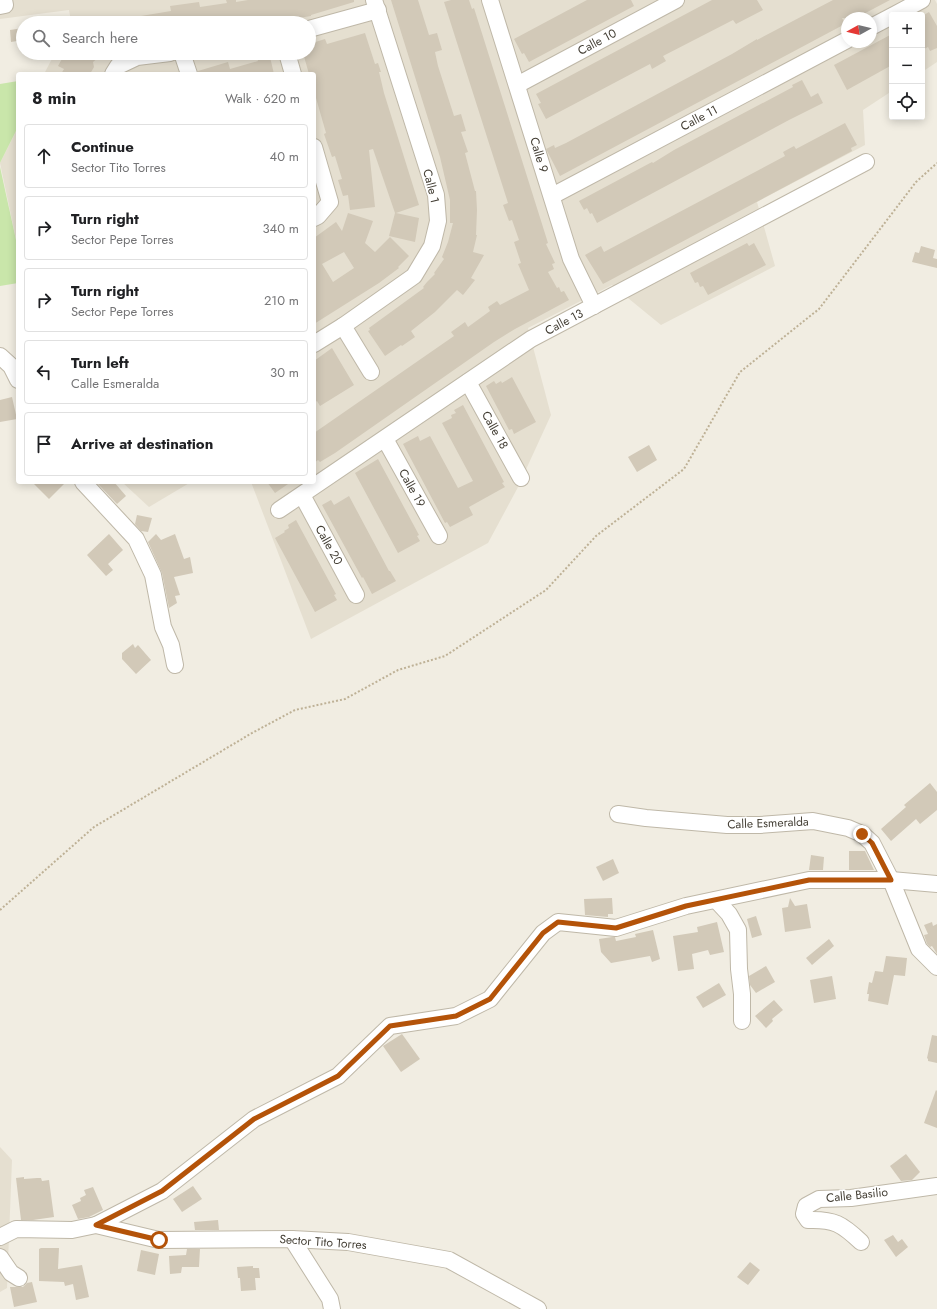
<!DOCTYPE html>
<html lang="en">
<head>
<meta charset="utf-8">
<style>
	body { margin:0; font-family:Jost,sans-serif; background:#f6f6f6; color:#202124 }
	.controls { position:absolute; right:12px; top:12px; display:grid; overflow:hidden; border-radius:4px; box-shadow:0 2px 10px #0003 }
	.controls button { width:36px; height:36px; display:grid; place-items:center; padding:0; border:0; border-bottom:1px solid #e0e0e0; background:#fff; color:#202124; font:20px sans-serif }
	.compass { position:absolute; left:841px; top:12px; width:36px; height:36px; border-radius:50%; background:#fff; box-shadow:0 2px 10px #0003; rotate:262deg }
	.stop { position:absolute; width:12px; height:12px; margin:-9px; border:3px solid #b45309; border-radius:50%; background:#fff }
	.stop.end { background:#b45309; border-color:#fff; box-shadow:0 1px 4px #0008 }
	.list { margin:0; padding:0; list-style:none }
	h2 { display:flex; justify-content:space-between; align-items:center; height:52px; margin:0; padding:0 16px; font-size:17px }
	h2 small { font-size:13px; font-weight:400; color:#757577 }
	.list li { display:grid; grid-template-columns:26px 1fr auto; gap:12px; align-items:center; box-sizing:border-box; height:64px; margin:0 8px 8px; padding:0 8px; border:1px solid #e0e0e0; border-radius:4px }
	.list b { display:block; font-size:15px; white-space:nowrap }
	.list p { margin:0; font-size:13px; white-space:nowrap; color:#757577 }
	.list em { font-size:13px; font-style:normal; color:#757577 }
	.icon { flex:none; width:22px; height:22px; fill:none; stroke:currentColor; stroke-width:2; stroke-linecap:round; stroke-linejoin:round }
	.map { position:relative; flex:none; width:937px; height:1309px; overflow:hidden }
	.search { position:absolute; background:#fff; box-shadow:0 2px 10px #0003; left:16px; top:16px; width:300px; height:44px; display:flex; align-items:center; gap:10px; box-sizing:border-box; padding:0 14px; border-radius:22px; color:#757577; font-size:15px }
	.panel { position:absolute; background:#fff; box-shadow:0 2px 10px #0003; left:16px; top:72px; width:300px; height:412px; border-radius:4px }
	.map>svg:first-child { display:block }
	.residential { fill:#e5dfd0; fill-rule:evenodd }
	.green { fill:#c9e6aa }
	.building { fill:#d2c9b8; fill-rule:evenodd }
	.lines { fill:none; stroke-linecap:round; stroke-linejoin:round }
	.minor-casing { stroke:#bfb8a8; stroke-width:18 }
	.path { stroke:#beb196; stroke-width:2; stroke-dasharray:2 2; stroke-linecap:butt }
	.minor { stroke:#fff; stroke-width:16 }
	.route { stroke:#b45309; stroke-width:5 }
	.labels { text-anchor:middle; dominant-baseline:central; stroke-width:3.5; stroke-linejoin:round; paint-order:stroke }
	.street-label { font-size:12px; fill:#423d33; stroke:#fff }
</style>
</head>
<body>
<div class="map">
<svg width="937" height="1309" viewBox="0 0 937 1309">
	<rect width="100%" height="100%" fill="#f1ede2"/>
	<g class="residential">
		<path d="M 0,0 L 935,0 L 937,4 L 937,62 L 922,72 L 922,15 L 892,15 L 892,91 L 863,110 L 865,145 L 757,202 L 775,266 L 661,325 L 612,285 L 528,328 L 551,415 L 517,489 L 488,543 L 311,639 L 251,482 L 314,482 L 314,74 L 44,74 L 55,53 L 309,53 L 309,23 L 70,23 L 71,21 L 69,10 L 0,19 ZM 847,18 L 871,18 L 871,42 L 847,42 Z"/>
		<path d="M 18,127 L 18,249 L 0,163 Z"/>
		<path d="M 122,482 L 191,482 L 149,507 Z"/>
		<path d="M 0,1147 L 12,1160 L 7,1288 L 0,1292 Z"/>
	</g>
	<g class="green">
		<path d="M 18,81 L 18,127 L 0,163 L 0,84 Z"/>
		<path d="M 0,167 L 18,249 L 18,283 L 0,286 Z"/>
	</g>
	<g class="building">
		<path d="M 226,0 L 236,0 L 236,2 L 248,0 L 354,0 L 354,2 L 311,15 L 311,16 L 268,23 L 129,23 L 129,18 L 171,11 L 170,6 L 199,2 L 200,7 L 227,3 Z"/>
		<path d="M 391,0 L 418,0 L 429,35 L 437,33 L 442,50 L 435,52 L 438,66 L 454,116 L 461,114 L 466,131 L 461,132 L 468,152 L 465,153 L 475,191 L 476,191 L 477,210 L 476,235 L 477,235 L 473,252 L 484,255 L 471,278 L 475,280 L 463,295 L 457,290 L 435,312 L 411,331 L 415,337 L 402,346 L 401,345 L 385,356 L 368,331 L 370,330 L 369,328 L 424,288 L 423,287 L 427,282 L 435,274 L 434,273 L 444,259 L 442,257 L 448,242 L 453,223 L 450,223 L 450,200 L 440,157 Z"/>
		<path d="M 451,0 L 469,0 L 472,9 L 474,8 L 548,243 L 546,244 L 555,263 L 552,264 L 554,269 L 548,272 L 557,288 L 559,287 L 561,292 L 564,291 L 569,300 L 515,329 L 494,342 L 335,453 L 320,462 L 318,460 L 314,463 L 314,433 L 454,336 L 451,332 L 465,322 L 468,327 L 490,311 L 488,307 L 497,301 L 500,305 L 529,290 L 518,264 L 521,263 L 514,242 L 519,240 L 512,220 L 509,221 L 503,205 L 508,203 L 444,2 Z"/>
		<path d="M 587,0 L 631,0 L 634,6 L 529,62 L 524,53 L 522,54 L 514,39 Z"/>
		<path d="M 712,0 L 757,0 L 763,10 L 736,24 L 733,20 L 663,56 L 666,61 L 652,69 L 650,64 L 546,119 L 538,104 L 541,103 L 536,94 Z"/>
		<path d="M 833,0 L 890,0 L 856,18 L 842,18 L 845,24 L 560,176 L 546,149 L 554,145 L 555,148 L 566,143 L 732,54 L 757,39 L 757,40 Z"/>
		<path d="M 929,12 L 937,26 L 937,48 L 930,51 L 928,47 L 922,50 L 922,16 Z"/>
		<path d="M 23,28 L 23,40 L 11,42 L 10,30 Z"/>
		<path d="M 365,33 L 375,64 L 378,63 L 381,72 L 379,72 L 380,76 L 384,93 L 419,205 L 396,213 L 419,218 L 415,242 L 389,236 L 395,213 L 373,149 L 369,150 L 375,207 L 350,210 L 348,195 L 343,196 L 338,180 L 342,179 L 335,156 L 332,157 L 324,134 L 326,133 L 314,91 L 314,74 L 309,74 L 303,53 L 309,53 L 309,44 L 325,39 L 327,44 Z"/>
		<path d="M 892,34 L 892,65 L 847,90 L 834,65 Z"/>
		<path d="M 74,53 L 104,53 L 93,62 L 94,67 L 90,74 L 61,74 L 64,69 L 58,66 L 63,57 L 68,60 Z"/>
		<path d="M 262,53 L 266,53 L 268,57 L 270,57 L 274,74 L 198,74 L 198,71 L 228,62 L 230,69 L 258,61 L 256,55 Z"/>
		<path d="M 802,80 L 811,97 L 818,93 L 823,103 L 789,120 L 597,223 L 592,213 L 590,214 L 587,208 L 584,210 L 579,201 L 652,162 L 653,163 L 674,150 L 793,87 L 792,85 Z"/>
		<path d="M 845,123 L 857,145 L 851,148 L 852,151 L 603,284 L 585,255 L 601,246 L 604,252 L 785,156 L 783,152 L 794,146 L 796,149 Z"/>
		<path d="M 348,213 L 373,221 L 365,243 L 375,252 L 390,237 L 409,256 L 398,267 L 399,268 L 379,283 L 314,324 L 314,238 L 336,222 L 342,231 ZM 344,252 L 354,268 L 333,282 L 322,264 Z"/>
		<path d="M 747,243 L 749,246 L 754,243 L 766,265 L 708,295 L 703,286 L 700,287 L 698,282 L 695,283 L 690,273 Z"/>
		<path d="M 921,246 L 935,250 L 933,258 L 937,259 L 937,268 L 912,262 L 915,252 L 919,253 Z"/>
		<path d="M 332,348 L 354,385 L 320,406 L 317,401 L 314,403 L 314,361 Z"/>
		<path d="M 512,377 L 536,422 L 514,434 L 512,429 L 509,430 L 486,386 L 494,381 L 496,384 L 501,381 L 502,383 Z"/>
		<path d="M 12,397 L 17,419 L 0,422 L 0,400 Z"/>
		<path d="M 463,405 L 504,482 L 502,483 L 505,487 L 469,507 L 473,515 L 450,527 L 447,522 L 445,523 L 403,444 L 418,436 L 420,441 L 430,436 L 458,488 L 473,481 L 442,423 L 452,418 L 451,415 L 456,413 L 454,410 Z"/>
		<path d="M 649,445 L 657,460 L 637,472 L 628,457 Z"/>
		<path d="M 378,459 L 419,535 L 417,536 L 420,541 L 398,553 L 355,473 Z"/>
		<path d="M 32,482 L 66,482 L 49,499 Z"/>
		<path d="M 96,482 L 114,482 L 126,496 L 117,504 Z"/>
		<path d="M 267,482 L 291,482 L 275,493 Z"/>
		<path d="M 349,496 L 389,571 L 390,571 L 396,581 L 372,594 L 363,577 L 362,578 L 322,505 L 331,500 L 334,505 Z"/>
		<path d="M 137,515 L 152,518 L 148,532 L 141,531 L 135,524 Z"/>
		<path d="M 296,520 L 336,594 L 334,595 L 337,600 L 315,612 L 275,538 L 285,532 L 284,531 L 289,528 L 288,525 Z"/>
		<path d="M 109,534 L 123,550 L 108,564 L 113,570 L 106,576 L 87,555 Z"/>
		<path d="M 156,534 L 161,540 L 175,534 L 184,559 L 190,557 L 193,573 L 174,577 L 180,595 L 175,596 L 177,603 L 169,608 L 162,573 L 148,542 Z"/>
		<path d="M 133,644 L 135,648 L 138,645 L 151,660 L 136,674 L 122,659 L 122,653 Z"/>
		<path d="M 930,783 L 937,792 L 937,810 L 920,824 L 916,819 L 891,841 L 881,829 L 906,807 L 904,805 Z"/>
		<path d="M 849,851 L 865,851 L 874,870 L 849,870 Z"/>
		<path d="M 811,855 L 824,857 L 823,870 L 809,870 Z"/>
		<path d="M 613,859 L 619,873 L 603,881 L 596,867 Z"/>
		<path d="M 612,898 L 613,914 L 608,914 L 608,917 L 585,915 L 584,899 Z"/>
		<path d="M 790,898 L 795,906 L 807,904 L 811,928 L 785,932 L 782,908 L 788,907 Z"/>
		<path d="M 756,916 L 762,935 L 752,938 L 747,919 Z"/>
		<path d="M 717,922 L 724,952 L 710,955 L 708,950 L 692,954 L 694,969 L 678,971 L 673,936 L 698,932 L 697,927 Z"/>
		<path d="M 932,922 L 933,926 L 937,924 L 937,954 L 932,946 L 930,947 L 927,944 L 924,935 L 928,934 L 924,925 Z"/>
		<path d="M 653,930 L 660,959 L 652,962 L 650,956 L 611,963 L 601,952 L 599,939 L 612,937 L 615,937 L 616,941 L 636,937 L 635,934 Z"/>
		<path d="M 829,939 L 834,946 L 812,965 L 806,958 Z"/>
		<path d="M 886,956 L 907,958 L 905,976 L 894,975 L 888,1005 L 868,1001 L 869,994 L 867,994 L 869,982 L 872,983 L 875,971 L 883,972 Z"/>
		<path d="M 766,966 L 775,982 L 756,993 L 750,985 L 749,976 Z"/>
		<path d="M 832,976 L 836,999 L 814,1003 L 810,980 Z"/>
		<path d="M 719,983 L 726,995 L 703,1008 L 696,997 Z"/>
		<path d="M 774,1000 L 783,1010 L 772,1019 L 773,1021 L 766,1028 L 755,1016 Z"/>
		<path d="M 402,1034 L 420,1059 L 401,1072 L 383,1046 Z"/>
		<path d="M 932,1035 L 937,1036 L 937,1063 L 928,1061 L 928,1059 L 927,1058 Z"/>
		<path d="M 936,1090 L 937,1091 L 937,1128 L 924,1123 Z"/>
		<path d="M 906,1154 L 920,1172 L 912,1180 L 901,1181 L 890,1166 Z"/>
		<path d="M 24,1177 L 24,1179 L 37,1178 L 41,1178 L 42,1181 L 49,1180 L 54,1217 L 33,1220 L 21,1220 L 16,1178 Z"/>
		<path d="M 193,1186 L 202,1199 L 182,1212 L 173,1199 Z"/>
		<path d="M 93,1187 L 103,1210 L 89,1217 L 78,1219 L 72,1205 L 81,1201 L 80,1198 L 86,1195 L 84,1190 Z"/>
		<path d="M 218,1220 L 219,1230 L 195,1230 L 194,1222 Z"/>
		<path d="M 893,1235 L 898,1242 L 902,1239 L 908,1247 L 896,1257 L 884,1240 Z"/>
		<path d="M 41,1248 L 59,1248 L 58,1269 L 82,1265 L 89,1297 L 76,1300 L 73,1284 L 65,1286 L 64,1282 L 39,1281 L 39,1249 Z"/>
		<path d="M 187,1249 L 200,1249 L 199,1267 L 182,1267 L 181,1273 L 170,1274 L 169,1256 L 186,1255 Z"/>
		<path d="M 141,1250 L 159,1254 L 155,1275 L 137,1271 Z"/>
		<path d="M 750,1262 L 760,1270 L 748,1285 L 737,1277 Z"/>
		<path d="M 253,1266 L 253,1268 L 259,1268 L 260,1278 L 255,1278 L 256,1290 L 241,1291 L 240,1278 L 238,1278 L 237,1267 Z"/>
		<path d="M 32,1282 L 37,1302 L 14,1307 L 10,1287 L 23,1287 L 27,1283 Z"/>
	</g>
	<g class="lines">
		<g class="minor-casing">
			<g id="minor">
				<path d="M 490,0 L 571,259 L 594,306"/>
				<path d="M 0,6 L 5,5 L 4,0"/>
				<path d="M 894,15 L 922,0"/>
				<path d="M 871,27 L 892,16"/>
				<path d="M 309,29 L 378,10"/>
				<path d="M 182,53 L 189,74"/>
				<path d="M 287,53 L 293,74"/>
				<path d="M 113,74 L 118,66 L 137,57 L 170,53"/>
				<path d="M 517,85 L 676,0"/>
				<path d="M 314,147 L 330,202 L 318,216 L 314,218"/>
				<path d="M 552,196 L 847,40"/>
				<path d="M 343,326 L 371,372"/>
				<path d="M 314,344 L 343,326 L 414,276 L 432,246 L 438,221 L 436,195 L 374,0"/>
				<path d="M 0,356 L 11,366 L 18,380"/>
				<path d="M 468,382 L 521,478"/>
				<path d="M 385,439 L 439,536"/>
				<path d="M 83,482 L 136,539 L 153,575 L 163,627 L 171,645 L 175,665"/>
				<path d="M 302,495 L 356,595"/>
				<path d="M 279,510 L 531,339 L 866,162"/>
				<path d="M 618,814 L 646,818 L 727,825 L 760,825 L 813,821 L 848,828 L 862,834 L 872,843 L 891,880 L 919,949 L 937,967"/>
				<path d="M 716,900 L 729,914 L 738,930 L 739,969 L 742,994 L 742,1021"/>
				<path d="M 96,1225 L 159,1240 L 292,1239 L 348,1242 L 449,1260 L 538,1309"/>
				<path d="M 0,1237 L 16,1229 L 72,1230 L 96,1225 L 162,1191 L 254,1119 L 338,1076 L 390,1026 L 456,1016 L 490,999 L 543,933 L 558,922 L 616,928 L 686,906 L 809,880 L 891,880 L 937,884"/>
				<path d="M 292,1239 L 330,1299 L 332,1309"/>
				<path d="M 861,1242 C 842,1224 834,1219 808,1220 L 804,1214 L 806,1206 L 819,1199 L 851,1198 L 937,1186"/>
				<path d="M 0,1257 L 11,1273 L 19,1278"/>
			</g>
		</g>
		<path class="path" d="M 0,910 L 94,827 L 252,733 L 295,710 L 345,699 L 398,670 L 445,656 L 546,590 L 596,536 L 684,469 L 740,372 L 819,309 L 916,182 L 937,163"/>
		<use href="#minor" class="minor"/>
	</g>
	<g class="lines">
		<path class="route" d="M 159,1240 L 96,1225 L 162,1191 L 254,1119 L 338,1076 L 390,1026 L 456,1016 L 490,999 L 543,933 L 558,922 L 616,928 L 686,906 L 809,880 L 891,880 L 872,843 L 862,834"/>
	</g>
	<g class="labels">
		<g class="street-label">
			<text transform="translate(597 42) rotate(-28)">Calle 10</text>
			<text transform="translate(699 118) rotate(-28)">Calle 11</text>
			<text transform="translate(539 155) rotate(73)">Calle 9</text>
			<text transform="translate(431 186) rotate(76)">Calle 1</text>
			<text transform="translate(564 322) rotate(-28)">Calle 13</text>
			<text transform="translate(495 430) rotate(61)">Calle 18</text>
			<text transform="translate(412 488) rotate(61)">Calle 19</text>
			<text transform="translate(329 545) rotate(61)">Calle 20</text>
			<text transform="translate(768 823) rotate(-2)">Calle Esmeralda</text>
			<text transform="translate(857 1195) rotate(-6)">Calle Basilio</text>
			<text transform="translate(323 1242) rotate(4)">Sector Tito Torres</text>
		</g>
	</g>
</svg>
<div class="controls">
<button>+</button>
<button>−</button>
<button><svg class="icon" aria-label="locate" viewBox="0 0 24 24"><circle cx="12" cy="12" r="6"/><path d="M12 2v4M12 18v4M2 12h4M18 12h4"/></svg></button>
</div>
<svg class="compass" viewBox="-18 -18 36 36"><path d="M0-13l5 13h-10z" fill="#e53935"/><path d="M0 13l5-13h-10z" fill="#757577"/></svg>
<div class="stop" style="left:159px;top:1240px"></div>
<div class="stop end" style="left:862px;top:834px"></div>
<div class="search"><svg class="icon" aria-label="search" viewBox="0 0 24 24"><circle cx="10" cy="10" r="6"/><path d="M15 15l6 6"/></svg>Search here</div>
<section class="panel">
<h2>8 min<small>Walk · 620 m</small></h2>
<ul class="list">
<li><svg class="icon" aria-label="ahead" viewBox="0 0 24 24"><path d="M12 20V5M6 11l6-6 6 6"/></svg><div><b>Continue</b><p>Sector Tito Torres</p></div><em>40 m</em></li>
<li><svg class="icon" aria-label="right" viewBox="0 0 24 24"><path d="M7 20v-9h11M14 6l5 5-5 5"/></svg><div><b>Turn right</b><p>Sector Pepe Torres</p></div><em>340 m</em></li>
<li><svg class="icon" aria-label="right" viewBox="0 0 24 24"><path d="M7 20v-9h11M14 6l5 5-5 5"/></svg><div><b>Turn right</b><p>Sector Pepe Torres</p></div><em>210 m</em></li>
<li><svg class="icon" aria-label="left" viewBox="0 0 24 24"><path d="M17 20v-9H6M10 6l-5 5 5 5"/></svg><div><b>Turn left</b><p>Calle Esmeralda</p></div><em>30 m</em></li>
<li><svg class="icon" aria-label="arrive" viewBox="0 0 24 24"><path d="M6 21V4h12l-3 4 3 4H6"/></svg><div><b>Arrive at destination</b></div></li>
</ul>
</section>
</div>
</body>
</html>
